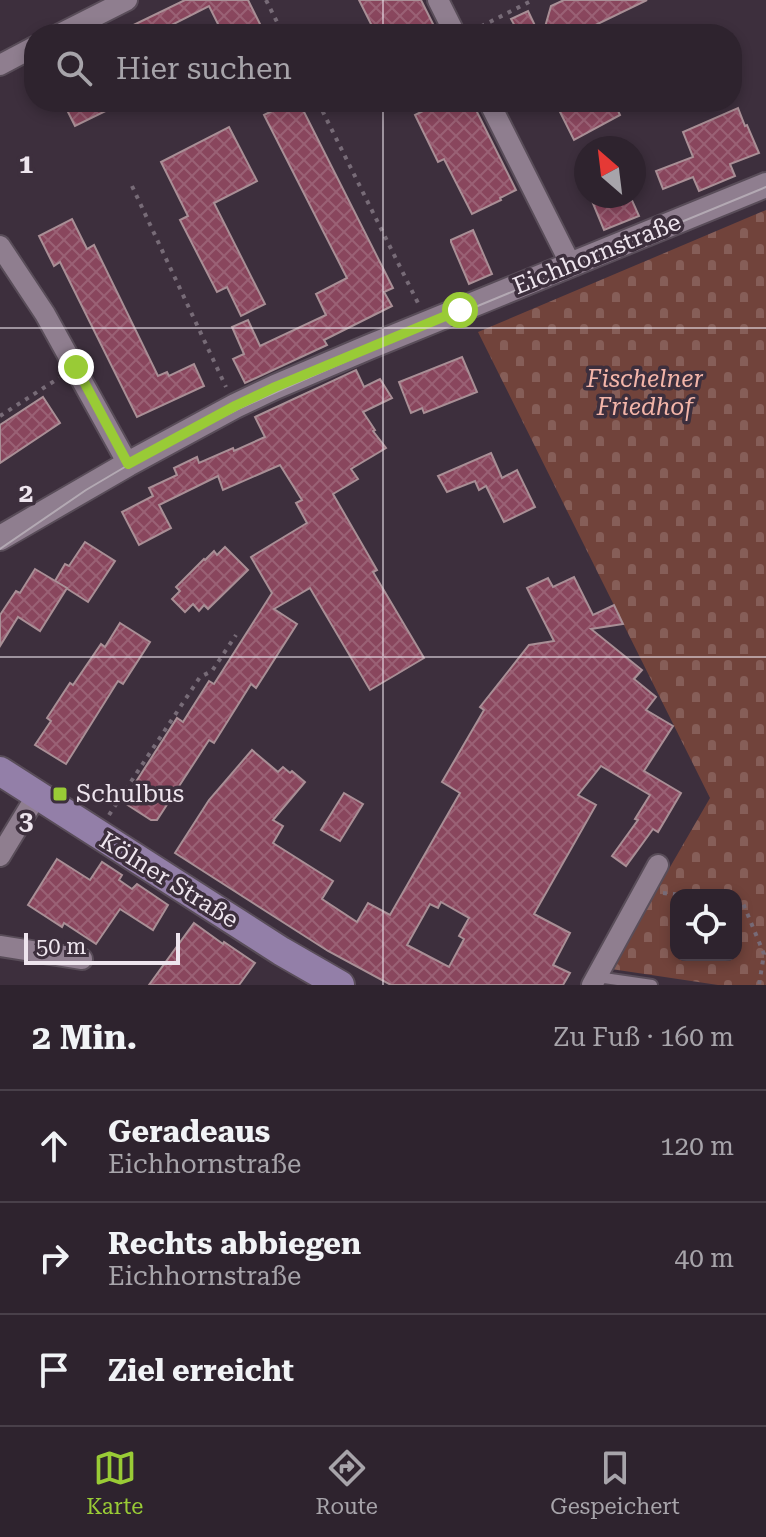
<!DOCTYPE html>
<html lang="de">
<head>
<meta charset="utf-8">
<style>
	body { margin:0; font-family:"Roboto Serif",serif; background:#362b36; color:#f1f3f6 }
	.controls { position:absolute; right:24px; bottom:24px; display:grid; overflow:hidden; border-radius:16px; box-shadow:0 4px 12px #0003 }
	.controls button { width:72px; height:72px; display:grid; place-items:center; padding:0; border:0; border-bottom:2px solid #49404a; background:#2e232e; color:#f1f3f6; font:40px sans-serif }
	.compass { position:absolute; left:574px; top:136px; width:72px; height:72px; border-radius:50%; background:#2e232e; box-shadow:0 4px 12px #0003; rotate:332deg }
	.scale { position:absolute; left:24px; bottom:20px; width:156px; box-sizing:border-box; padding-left:8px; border:4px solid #eee5ee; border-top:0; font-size:22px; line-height:28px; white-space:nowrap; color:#eee5ee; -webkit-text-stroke:6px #3d2f3d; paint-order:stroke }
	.stop { position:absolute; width:24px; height:24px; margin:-18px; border:6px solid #99cb36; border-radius:50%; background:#fff }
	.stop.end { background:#99cb36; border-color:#fff; box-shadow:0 2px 8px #0008 }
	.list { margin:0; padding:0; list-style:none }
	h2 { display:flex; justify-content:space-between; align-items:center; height:104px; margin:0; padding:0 32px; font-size:34px }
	h2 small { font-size:26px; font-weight:400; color:#a7a4aa }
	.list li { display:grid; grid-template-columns:52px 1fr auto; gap:24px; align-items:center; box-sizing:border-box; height:112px; padding:0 32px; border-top:2px solid #49404a }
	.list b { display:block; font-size:30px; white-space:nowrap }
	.list p { margin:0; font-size:26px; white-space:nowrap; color:#a7a4aa }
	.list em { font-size:26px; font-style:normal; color:#a7a4aa }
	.icon { flex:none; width:44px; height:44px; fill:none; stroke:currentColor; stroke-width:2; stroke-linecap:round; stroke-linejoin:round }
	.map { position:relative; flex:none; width:766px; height:985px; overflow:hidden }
	.search { position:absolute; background:#2e232e; box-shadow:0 4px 12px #0003; left:24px; right:24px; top:24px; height:88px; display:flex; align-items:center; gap:20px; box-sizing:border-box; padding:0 28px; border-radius:32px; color:#a7a4aa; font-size:30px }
	.sheet { height:440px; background:#2e232e }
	nav { display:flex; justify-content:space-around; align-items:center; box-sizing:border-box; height:112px; border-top:2px solid #49404a; background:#2e232e; font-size:22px; color:#a7a4aa }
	nav a { display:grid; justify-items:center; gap:4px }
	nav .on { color:#99cb36 }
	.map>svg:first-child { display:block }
	.cemetery { fill:url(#cemetery-stones); fill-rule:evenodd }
	.building { fill:url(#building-cross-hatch); stroke:#a98f96; stroke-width:2; fill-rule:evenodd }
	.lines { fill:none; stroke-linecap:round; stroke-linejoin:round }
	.service-casing { stroke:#594d59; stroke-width:14 }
	.minor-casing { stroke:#594d59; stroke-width:24 }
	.tertiary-casing { stroke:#594d59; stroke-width:28 }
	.secondary-casing { stroke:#594d59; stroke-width:32 }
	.path { stroke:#776b77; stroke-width:4; stroke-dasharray:4 6; stroke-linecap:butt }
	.service { stroke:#8f7e8f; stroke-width:10 }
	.minor { stroke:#8f7e8f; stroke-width:20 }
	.tertiary { stroke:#8f7e8f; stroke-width:24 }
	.secondary { stroke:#937fa8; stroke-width:28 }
	.tram { stroke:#b3a9b3; stroke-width:2 }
	.route { stroke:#99cb36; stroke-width:10 }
	.grid { fill:none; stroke:#eee5ee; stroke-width:2; stroke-opacity:0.55 }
	.poi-dot { fill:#99cb36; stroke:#3d2f3d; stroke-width:3 }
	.labels { text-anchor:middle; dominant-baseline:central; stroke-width:7; stroke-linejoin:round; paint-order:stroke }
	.street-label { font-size:24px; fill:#eee5ee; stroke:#3d2f3d }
	.park-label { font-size:24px; font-style:italic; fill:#f3b5a9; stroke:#3d2f3d }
	.poi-label { font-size:24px; fill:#eee5ee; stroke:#3d2f3d; text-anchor:start }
	.grid-label { font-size:26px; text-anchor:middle; font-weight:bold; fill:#eee5ee; stroke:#3d2f3d; stroke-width:7; stroke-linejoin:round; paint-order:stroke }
</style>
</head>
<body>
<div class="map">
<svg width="766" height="985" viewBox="0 0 766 985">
	<defs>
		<pattern id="cemetery-stones" width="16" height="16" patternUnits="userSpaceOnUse" patternTransform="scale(2)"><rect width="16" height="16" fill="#71433b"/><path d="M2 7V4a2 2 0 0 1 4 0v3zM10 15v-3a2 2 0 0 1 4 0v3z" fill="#865e58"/></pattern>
		<pattern id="building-cross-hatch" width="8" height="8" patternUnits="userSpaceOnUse" patternTransform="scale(2)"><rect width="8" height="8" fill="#89465d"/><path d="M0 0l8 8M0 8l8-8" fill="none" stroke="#9a6175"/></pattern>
	</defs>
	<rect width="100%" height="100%" fill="#3d2f3d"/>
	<path class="cemetery" d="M 766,210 L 766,985 L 718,985 L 611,969 L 710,798 L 478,332 ZM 676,895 L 736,895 L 736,955 L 676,955 Z"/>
	<g class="building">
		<path d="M 185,0 L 248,0 L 265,34 L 223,34 L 209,6 L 154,34 L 115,34 Z"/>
		<path d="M 359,0 L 421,0 L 438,34 L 376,34 Z"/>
		<path d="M 564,0 L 647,0 L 577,34 L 543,34 L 551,6 Z"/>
		<path d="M 528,11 L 539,34 L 519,34 L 516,28 L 511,19 Z"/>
		<path d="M 63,102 L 124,102 L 75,126 Z"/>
		<path d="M 290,102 L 299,102 L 393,288 L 384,292 L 392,306 L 324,340 L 327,345 L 245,383 L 233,359 L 244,354 L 232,327 L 248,320 L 260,346 L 326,315 L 316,294 L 347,278 L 264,115 Z"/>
		<path d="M 441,102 L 472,102 L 516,190 L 500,198 L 501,200 L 472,214 L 444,159 L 438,162 L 415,115 Z"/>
		<path d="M 555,102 L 590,102 L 594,109 L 608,102 L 614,102 L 620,115 L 574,140 Z"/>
		<path d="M 738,108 L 745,126 L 747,125 L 759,153 L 730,164 L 735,176 L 699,191 L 693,177 L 663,189 L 656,171 L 693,157 L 683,132 Z"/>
		<path d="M 229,127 L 257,181 L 214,203 L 265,304 L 241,316 L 227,287 L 217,292 L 180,220 L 188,216 L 161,162 Z"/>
		<path d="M 605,196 L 630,196 L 639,216 L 604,230 L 592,201 Z"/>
		<path d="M 72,219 L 87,249 L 94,245 L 158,376 L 167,372 L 169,376 L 194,364 L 204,386 L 137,417 L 60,262 L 54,266 L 39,236 Z"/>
		<path d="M 473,230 L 492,274 L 469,284 L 451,242 L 451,240 Z"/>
		<path d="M 462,357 L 477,392 L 424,413 L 422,408 L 411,413 L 399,382 Z"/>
		<path d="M 356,370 L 364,387 L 380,379 L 392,398 L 363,412 L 375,430 L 373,431 L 386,448 L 351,469 L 358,479 L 333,494 L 377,570 L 373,572 L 424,658 L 370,690 L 310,588 L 274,609 L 297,624 L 256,688 L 251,684 L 214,743 L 209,740 L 157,820 L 151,820 L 123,802 L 177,718 L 183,722 L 209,681 L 214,684 L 272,593 L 251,557 L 307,523 L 296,503 L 302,500 L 280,465 L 223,490 L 218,476 L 159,505 L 171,528 L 139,545 L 122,512 L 153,496 L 149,488 L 177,475 L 174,468 L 197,457 L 199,463 L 233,448 L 234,451 L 265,437 L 255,417 Z"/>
		<path d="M 43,397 L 60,423 L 0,463 L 0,425 Z"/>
		<path d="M 491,453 L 502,478 L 517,470 L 535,507 L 504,522 L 486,486 L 479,490 L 475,481 L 447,492 L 438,476 Z"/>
		<path d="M 85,542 L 115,561 L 88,602 L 55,581 L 65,564 L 69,566 Z"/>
		<path d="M 225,547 L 248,570 L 208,609 L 204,605 L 199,611 L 193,604 L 185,612 L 172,599 L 180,591 L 176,587 L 204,559 L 205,560 L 214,551 L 217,555 Z"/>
		<path d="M 35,569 L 67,588 L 40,631 L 18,617 L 0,646 L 0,615 L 16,591 L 20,593 Z"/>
		<path d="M 574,577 L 593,615 L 614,605 L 623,624 L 591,629 L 642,670 L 634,679 L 656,697 L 646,710 L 673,726 L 644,771 L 681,793 L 658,832 L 653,829 L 626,866 L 612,856 L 638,820 L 635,819 L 650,795 L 601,766 L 578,795 L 596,805 L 534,914 L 570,933 L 553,965 L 570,973 L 563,985 L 391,985 L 328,951 L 175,853 L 209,800 L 252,750 L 278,772 L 283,767 L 290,773 L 292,771 L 305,782 L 273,820 L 283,826 L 273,843 L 333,881 L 322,899 L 357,922 L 368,903 L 390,915 L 460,793 L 442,782 L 484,710 L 480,707 L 529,645 L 554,641 L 527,588 L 548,578 L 553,587 ZM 441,902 L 469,918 L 459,936 L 464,939 L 449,967 L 407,945 L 430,904 L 438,908 Z"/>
		<path d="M 120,623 L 150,642 L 123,684 L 118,681 L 66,764 L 35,745 L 51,721 L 47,718 L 70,683 L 73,685 L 101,644 L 105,647 Z"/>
		<path d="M 344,793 L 363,804 L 340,841 L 321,830 Z"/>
		<path d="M 57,859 L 90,880 L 102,862 L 122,875 L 119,880 L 132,889 L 137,884 L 168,905 L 153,930 L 120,909 L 96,944 L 64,923 L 62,927 L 28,905 Z"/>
		<path d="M 194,923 L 223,944 L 224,942 L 255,963 L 239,985 L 149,985 Z"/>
	</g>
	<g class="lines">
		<g class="service-casing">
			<path id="service" d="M 597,977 L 652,985"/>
		</g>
		<g class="minor-casing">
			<g id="minor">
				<path d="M 438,0 L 455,34"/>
				<path d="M 60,34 L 127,0"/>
				<path d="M 0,65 L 34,47"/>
				<path d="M 489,102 L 571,265"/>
				<path d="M 0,246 L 45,314 L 128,464"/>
				<path d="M 0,856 L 37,795"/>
				<path d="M 0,946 L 82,959"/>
				<path d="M 592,985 L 658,865"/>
			</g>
		</g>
		<g class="tertiary-casing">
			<path id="tertiary" d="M 0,538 L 128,464 L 235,406 L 275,387 L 369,347 L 766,185"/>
		</g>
		<g class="secondary-casing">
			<path id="secondary" d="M 0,771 L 281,951 L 340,985"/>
		</g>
		<g class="path">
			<path d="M 266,0 L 283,34"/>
			<path d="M 472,31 L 533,0"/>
			<path d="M 318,102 L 418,303"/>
			<path d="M 132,186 L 226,387"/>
			<path d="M 0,416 L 59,378"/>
			<path d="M 109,815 L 200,677 L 212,671 L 236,635"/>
			<path d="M 663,893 L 683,895"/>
			<path d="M 736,900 L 742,901 L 764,954 L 759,985"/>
		</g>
		<use href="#service" class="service"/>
		<use href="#minor" class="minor"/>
		<use href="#tertiary" class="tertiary"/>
		<use href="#secondary" class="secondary"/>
		<path class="tram" d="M 0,549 L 86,490 L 135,461 L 238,409 L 371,350 L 766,187"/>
	</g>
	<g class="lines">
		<path class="route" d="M 76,367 L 128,464 L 235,406 L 275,387 L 460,310"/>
	</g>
	<path class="grid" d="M 383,0 L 383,34M 383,102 L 383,985M 0,328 L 766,328M 0,657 L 766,657"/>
	<rect class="poi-dot" x="52" y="786" width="16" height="16" rx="4"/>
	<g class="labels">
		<g class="street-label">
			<text transform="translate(597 254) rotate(-22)">Eichhornstraße</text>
			<text transform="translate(169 880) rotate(32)">Kölner Straße</text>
		</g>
		<g class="park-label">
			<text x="645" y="379">Fischelner<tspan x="645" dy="28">Friedhof</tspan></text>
		</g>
		<g class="poi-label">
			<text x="76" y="794">Schulbus</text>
		</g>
	</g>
	<g class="grid-label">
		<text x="26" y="173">1</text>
		<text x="26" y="502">2</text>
		<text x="26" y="830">3</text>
	</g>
</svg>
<div class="controls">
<button><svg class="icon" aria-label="locate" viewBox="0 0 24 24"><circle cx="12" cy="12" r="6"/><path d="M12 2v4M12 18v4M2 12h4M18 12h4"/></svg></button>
</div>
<svg class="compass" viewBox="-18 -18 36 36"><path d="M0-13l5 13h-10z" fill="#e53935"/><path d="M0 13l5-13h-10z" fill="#a7a4aa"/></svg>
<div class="scale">50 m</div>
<div class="stop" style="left:460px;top:310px"></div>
<div class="stop end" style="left:76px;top:367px"></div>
<div class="search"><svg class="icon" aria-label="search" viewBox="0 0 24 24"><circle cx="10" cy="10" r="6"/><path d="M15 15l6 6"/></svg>Hier suchen</div>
</div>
<section class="sheet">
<h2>2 Min.<small>Zu Fuß · 160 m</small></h2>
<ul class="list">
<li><svg class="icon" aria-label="ahead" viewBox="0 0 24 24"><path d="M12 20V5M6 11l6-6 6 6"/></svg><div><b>Geradeaus</b><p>Eichhornstraße</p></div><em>120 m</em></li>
<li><svg class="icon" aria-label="right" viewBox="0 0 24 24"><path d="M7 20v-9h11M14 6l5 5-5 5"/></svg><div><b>Rechts abbiegen</b><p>Eichhornstraße</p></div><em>40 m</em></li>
<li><svg class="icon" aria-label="arrive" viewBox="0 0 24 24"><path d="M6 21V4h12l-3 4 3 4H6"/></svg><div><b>Ziel erreicht</b></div></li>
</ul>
</section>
<nav>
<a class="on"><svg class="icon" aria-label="map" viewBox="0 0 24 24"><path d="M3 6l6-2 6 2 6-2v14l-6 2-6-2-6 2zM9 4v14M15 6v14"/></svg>Karte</a>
<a><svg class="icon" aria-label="directions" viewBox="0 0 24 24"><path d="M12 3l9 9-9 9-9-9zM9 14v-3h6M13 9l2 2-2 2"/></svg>Route</a>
<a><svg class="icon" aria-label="saved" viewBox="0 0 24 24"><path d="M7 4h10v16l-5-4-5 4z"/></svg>Gespeichert</a>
</nav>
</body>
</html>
